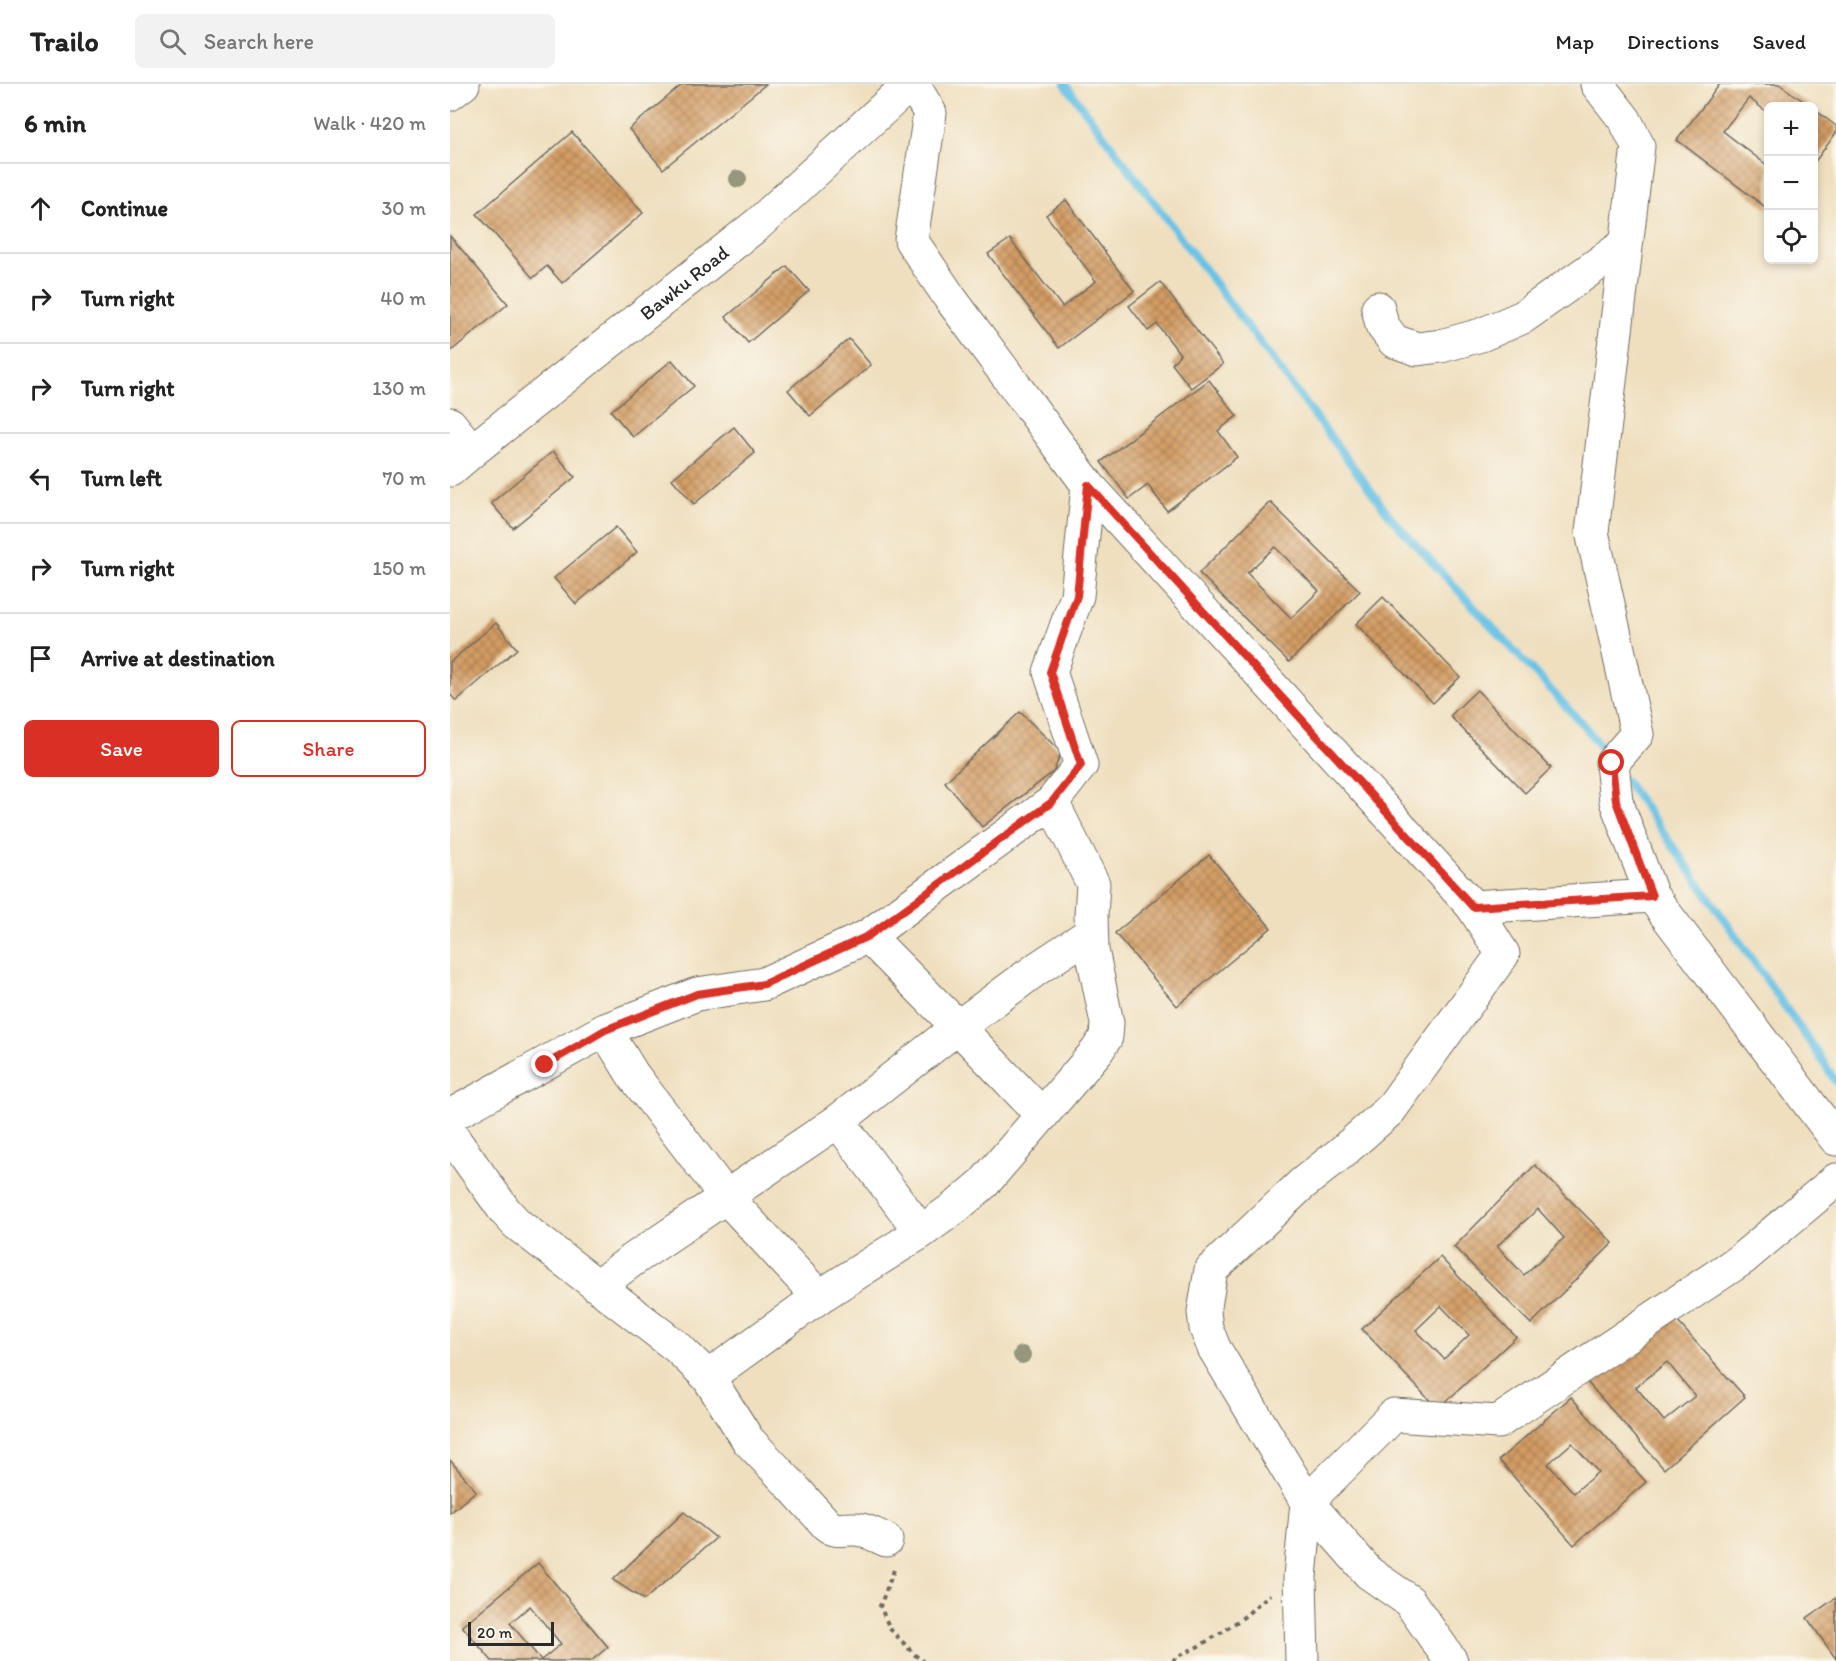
<!DOCTYPE html>
<html lang="en">
<head>
<meta charset="utf-8">
<style>
	body { margin:0; font-family:Itim,sans-serif; background:#f2f2f2; color:#222 }
	.controls { position:absolute; right:18px; top:18px; display:grid; overflow:hidden; border-radius:9px; box-shadow:0 3px 9px #0003 }
	.controls button { width:54px; height:54px; display:grid; place-items:center; padding:0; border:0; border-bottom:2px solid #e0e0e0; background:#fff; color:#222; font:30px sans-serif }
	.scale { position:absolute; left:18px; bottom:15px; width:86px; box-sizing:border-box; padding-left:6px; border:3px solid #2b2b2b; border-top:0; font-size:16px; line-height:21px; white-space:nowrap; color:#2b2b2b; -webkit-text-stroke:4px #fbf7ec; paint-order:stroke }
	.stop { position:absolute; width:18px; height:18px; margin:-14px; border:4px solid #d93025; border-radius:50%; background:#fff }
	.stop.end { background:#d93025; border-color:#fff; box-shadow:0 2px 6px #0008 }
	.list { margin:0; padding:0; list-style:none }
	h2 { display:flex; justify-content:space-between; align-items:center; height:78px; margin:0; padding:0 24px; font-size:26px }
	h2 small { font-size:20px; font-weight:400; color:#767676 }
	.list li { display:grid; grid-template-columns:39px 1fr auto; gap:18px; align-items:center; box-sizing:border-box; height:90px; padding:0 24px; border-top:2px solid #e0e0e0 }
	.list b { display:block; font-size:22px; white-space:nowrap }
	.list em { font-size:20px; font-style:normal; color:#767676 }
	.actions { display:flex; gap:12px; padding:18px 24px }
	.actions a { flex:1; padding:14px 0; border:2px solid #d93025; border-radius:9px; text-align:center; font-size:21px; color:#d93025 }
	.actions .main { background:#d93025; color:#fff }
	.icon { flex:none; width:33px; height:33px; fill:none; stroke:currentColor; stroke-width:2; stroke-linecap:round; stroke-linejoin:round }
	.map { position:relative; flex:none; width:1386px; height:1577px; overflow:hidden }
	header { display:flex; align-items:center; gap:36px; box-sizing:border-box; height:84px; padding:0 30px; background:#fff; border-bottom:2px solid #e0e0e0 }
	header strong { font-size:28px }
	nav { display:flex; gap:33px; margin-inline-start:auto; font-size:21px }
	.search { width:420px; height:54px; background:#f2f2f2; display:flex; align-items:center; gap:15px; box-sizing:border-box; padding:0 21px; border-radius:9px; color:#767676; font-size:22px }
	main { display:flex }
	aside { flex:1; background:#fff }
	.map>svg:first-child { display:block }
	.lines { fill:none; stroke-linecap:round; stroke-linejoin:round }
	.stream { stroke:#67c2e5; stroke-width:8 }
	.building { fill:url(#building-cross-hatch); fill-rule:evenodd }
	.minor-casing { stroke:#706a5f; stroke-width:35 }
	.highway-casing { stroke:#706a5f; stroke-width:35 }
	.path { stroke:#706a5f; stroke-width:4; stroke-dasharray:4.5 4.5; stroke-linecap:butt }
	.minor { stroke:#fff; stroke-width:33 }
	.highway { stroke:#fff; stroke-width:33 }
	.tree { fill:#95967b }
	.route { stroke:#d93025; stroke-width:8 }
	.labels { text-anchor:middle; dominant-baseline:central; stroke-width:6; stroke-linejoin:round; paint-order:stroke }
	.street-label { font-size:20px; fill:#2b2b2b; stroke:#fbf7ec }
</style>
</head>
<body>
<header>
<strong>Trailo</strong>
<div class="search"><svg class="icon" aria-label="search" viewBox="0 0 24 24"><circle cx="10" cy="10" r="6"/><path d="M15 15l6 6"/></svg>Search here</div>
<nav><a>Map</a><a>Directions</a><a>Saved</a></nav>
</header>
<main>
<aside>
<h2>6 min<small>Walk · 420 m</small></h2>
<ul class="list">
<li><svg class="icon" aria-label="ahead" viewBox="0 0 24 24"><path d="M12 20V5M6 11l6-6 6 6"/></svg><div><b>Continue</b></div><em>30 m</em></li>
<li><svg class="icon" aria-label="right" viewBox="0 0 24 24"><path d="M7 20v-9h11M14 6l5 5-5 5"/></svg><div><b>Turn right</b></div><em>40 m</em></li>
<li><svg class="icon" aria-label="right" viewBox="0 0 24 24"><path d="M7 20v-9h11M14 6l5 5-5 5"/></svg><div><b>Turn right</b></div><em>130 m</em></li>
<li><svg class="icon" aria-label="left" viewBox="0 0 24 24"><path d="M17 20v-9H6M10 6l-5 5 5 5"/></svg><div><b>Turn left</b></div><em>70 m</em></li>
<li><svg class="icon" aria-label="right" viewBox="0 0 24 24"><path d="M7 20v-9h11M14 6l5 5-5 5"/></svg><div><b>Turn right</b></div><em>150 m</em></li>
<li><svg class="icon" aria-label="arrive" viewBox="0 0 24 24"><path d="M6 21V4h12l-3 4 3 4H6"/></svg><div><b>Arrive at destination</b></div></li>
</ul>
<div class="actions"><a class="main">Save</a><a>Share</a></div>
</aside>
<div class="map">
<svg width="1386" height="1577" viewBox="0 0 1386 1577">
	<defs>
		<pattern id="building-cross-hatch" width="8" height="8" patternUnits="userSpaceOnUse" patternTransform="scale(1.5)"><rect width="8" height="8" fill="#d39c63"/><path d="M0 0l8 8M0 8l8-8" fill="none" stroke="#ab7f52"/></pattern>
	</defs>
	<rect width="100%" height="100%" fill="#fbf7ec"/>
	<filter id="ink" filterUnits="userSpaceOnUse"><feTurbulence type="fractalNoise" baseFrequency=".0167" numOctaves="2"/><feDisplacementMap in="SourceGraphic" scale="12" xChannelSelector="R" yChannelSelector="G"/><feConvolveMatrix kernelMatrix="1 2 1 2 8 2 1 2 1" color-interpolation-filters="sRGB"/></filter>
	<filter id="wash" filterUnits="userSpaceOnUse"><feTurbulence type="fractalNoise" baseFrequency=".008" numOctaves="4" result="noise"/><feDisplacementMap in="SourceGraphic" scale="24" xChannelSelector="R" yChannelSelector="G"/><feGaussianBlur stdDeviation="1.35" result="paint"/><feColorMatrix in="noise" values="0 0 0 0 0 0 0 0 0 0 0 0 0 0 0 0 0 1.4 0 .05"/><feComposite in="paint" operator="in"/></filter>
	<g filter="url(#wash)">
		<rect width="100%" height="100%" fill="#efdfbf"/>
		<g class="lines">
			<g class="stream">
				<path d="M 615,0 L 943,436 L 1136,644 L 1158,674"/>
				<path d="M 1175,696 L 1237,782 L 1368,970 L 1386,998"/>
			</g>
		</g>
		<g id="blocks">
			<g class="building">
				<path d="M 233,0 L 316,0 L 213,85 L 179,45 Z"/>
				<path d="M 1270,0 L 1329,0 L 1360,22 L 1318,22 L 1318,29 L 1299,14 L 1273,47 L 1318,82 L 1318,125 L 1227,56 Z"/>
				<path d="M 1364,25 L 1386,42 L 1386,49 L 1364,79 Z"/>
				<path d="M 122,48 L 193,129 L 112,199 L 97,182 L 83,194 L 27,130 Z"/>
				<path d="M 616,116 L 684,207 L 609,264 L 538,170 L 560,155 L 612,223 L 646,197 L 596,131 Z"/>
				<path d="M 0,152 L 58,220 L 0,268 Z"/>
				<path d="M 337,182 L 359,207 L 298,259 L 276,233 Z"/>
				<path d="M 710,198 L 773,280 L 741,304 L 722,280 L 730,270 L 707,240 L 698,247 L 679,222 Z"/>
				<path d="M 399,255 L 421,281 L 360,332 L 338,306 Z"/>
				<path d="M 222,276 L 244,302 L 183,353 L 161,327 Z"/>
				<path d="M 759,296 L 787,332 L 768,347 L 787,373 L 717,427 L 698,401 L 679,415 L 651,378 Z"/>
				<path d="M 284,343 L 305,369 L 244,420 L 222,395 Z"/>
				<path d="M 103,367 L 125,393 L 63,444 L 41,419 Z"/>
				<path d="M 820,418 L 910,507 L 839,578 L 749,489 ZM 825,463 L 869,507 L 841,534 L 797,489 Z"/>
				<path d="M 166,443 L 187,468 L 126,520 L 104,494 Z"/>
				<path d="M 933,513 L 1010,593 L 983,619 L 906,540 Z"/>
				<path d="M 46,539 L 67,565 L 6,617 L 0,610 L 0,578 Z"/>
				<path d="M 1027,606 L 1101,684 L 1075,709 L 1000,632 Z"/>
				<path d="M 570,628 L 611,668 L 604,687 L 532,743 L 495,698 Z"/>
				<path d="M 759,771 L 821,844 L 727,922 L 665,849 Z"/>
				<path d="M 1085,1081 L 1163,1159 L 1081,1240 L 1004,1163 ZM 1088,1125 L 1114,1154 L 1074,1191 L 1047,1162 Z"/>
				<path d="M 990,1173 L 1066,1253 L 988,1325 L 912,1245 ZM 991,1222 L 1019,1251 L 994,1275 L 966,1246 Z"/>
				<path d="M 1218,1227 L 1295,1313 L 1214,1385 L 1137,1298 ZM 1217,1278 L 1245,1312 L 1214,1337 L 1186,1303 Z"/>
				<path d="M 1121,1313 L 1196,1398 L 1124,1461 L 1049,1376 ZM 1122,1359 L 1148,1388 L 1124,1409 L 1098,1380 Z"/>
				<path d="M 0,1376 L 26,1407 L 0,1429 Z"/>
				<path d="M 234,1428 L 266,1454 L 194,1516 L 163,1496 Z"/>
				<path d="M 88,1479 L 158,1563 L 141,1577 L 42,1577 L 12,1542 ZM 80,1522 L 111,1560 L 91,1576 L 60,1539 Z"/>
				<path d="M 1386,1514 L 1386,1575 L 1357,1534 Z"/>
			</g>
		</g>
	</g>
	<g filter="url(#ink)">
		<use href="#blocks" fill-opacity="0" stroke="#706a5f" stroke-width="1.5"/>
		<g class="lines">
			<g class="minor-casing">
				<g id="minor">
					<path d="M 463,0 L 480,29 L 461,156 L 500,214 L 638,401 L 1023,823 L 1053,870 L 940,1026 L 891,1069 L 852,1100 L 761,1186 L 754,1228 L 756,1244 L 764,1264 L 857,1418 L 919,1489 L 959,1517 L 1001,1577"/>
					<path d="M 1147,0 L 1175,36 L 1188,62 L 1142,448 L 1187,650 L 1162,679 L 1166,717 L 1202,812 L 1386,1055"/>
					<path d="M 0,10 L 13,0"/>
					<path d="M 928,224 L 932,241 L 944,257 L 967,265 L 991,262 L 1031,251 L 1073,233 L 1176,160"/>
					<path d="M 0,340 L 22,367"/>
					<path d="M 1023,823 L 1202,812"/>
					<path d="M 418,852 L 508,943 L 592,1031"/>
					<path d="M 155,946 L 183,991 L 276,1113 L 369,1213"/>
					<path d="M 0,1032 L 155,946 L 247,910 L 314,900 L 418,852 L 602,718 L 631,681 L 600,588 L 627,512 L 638,401"/>
					<path d="M 388,1037 L 471,1148"/>
					<path d="M 0,1050 L 55,1127 L 67,1140 L 227,1263 L 258,1293 L 298,1356 L 340,1400 L 377,1441 C 386,1449 395,1444 406,1445 C 417,1446 427,1452 436,1456"/>
					<path d="M 148,1202 L 181,1177 L 388,1037 L 508,943 L 588,884 L 641,849"/>
					<path d="M 258,1293 L 369,1213 L 471,1148 L 507,1122 L 534,1099 L 647,967 L 656,953 L 657,939 L 642,866 L 641,831 L 643,800 L 602,718"/>
					<path d="M 852,1577 L 850,1493 L 857,1418 L 944,1331 L 1048,1338 L 1292,1175 L 1386,1096"/>
				</g>
			</g>
			<g class="highway-casing">
				<g id="highway">
					<path id="s1" d="M 0,386 L 22,367 L 308,140 L 460,0"/>
				</g>
			</g>
			<g class="path">
				<path d="M 444,1486 L 430,1522 L 440,1545 L 465,1571 L 473,1577"/>
				<path d="M 723,1577 L 726,1573 L 749,1562 L 774,1547 L 795,1532 L 820,1510"/>
			</g>
			<use href="#minor" class="minor"/>
			<use href="#highway" class="highway"/>
		</g>
		<g class="tree">
			<circle cx="288" cy="95" r="9"/>
			<circle cx="572" cy="1271" r="9"/>
		</g>
	</g>
	<g class="lines" filter="url(#ink)">
		<path class="route" d="M 95,981 L 155,946 L 247,910 L 314,900 L 418,852 L 602,718 L 631,681 L 600,588 L 627,512 L 638,401 L 1023,823 L 1202,812 L 1166,717 L 1162,679"/>
	</g>
	<g class="labels">
		<g class="street-label">
			<text stroke="none"><textPath href="#s1" startOffset="300">Bawku Road</textPath></text>
		</g>
	</g>
</svg>
<div class="controls">
<button>+</button>
<button>−</button>
<button><svg class="icon" aria-label="locate" viewBox="0 0 24 24"><circle cx="12" cy="12" r="6"/><path d="M12 2v4M12 18v4M2 12h4M18 12h4"/></svg></button>
</div>
<div class="scale">20 m</div>
<div class="stop" style="left:1162px;top:679px"></div>
<div class="stop end" style="left:95px;top:981px"></div>
</div>
</main>
</body>
</html>
